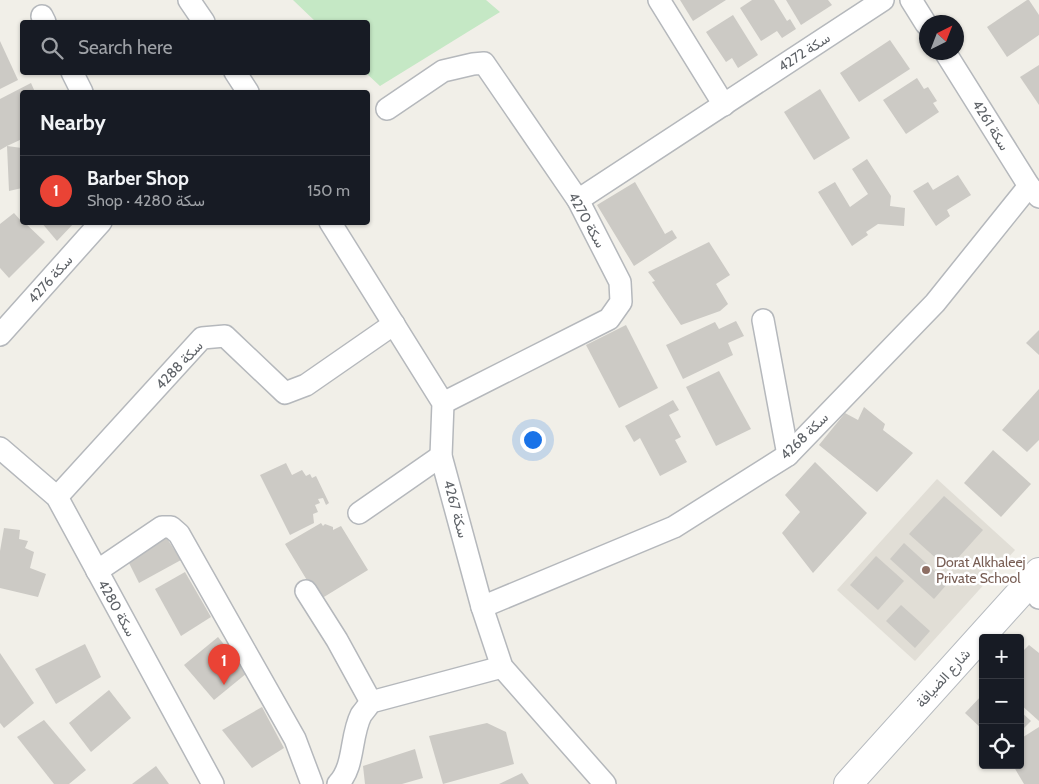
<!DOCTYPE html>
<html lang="en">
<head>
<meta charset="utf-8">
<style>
	body { margin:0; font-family:Cabin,Vazirmatn,sans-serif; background:#242831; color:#f1f3f6 }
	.controls { position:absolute; right:15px; bottom:15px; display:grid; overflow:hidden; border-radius:5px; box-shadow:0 1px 4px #0004 }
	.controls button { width:45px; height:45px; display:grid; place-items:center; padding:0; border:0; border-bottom:1px solid #363941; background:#171b24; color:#f1f3f6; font:25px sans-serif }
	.compass { position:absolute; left:919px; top:15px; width:45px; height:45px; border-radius:50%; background:#171b24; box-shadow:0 1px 4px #0004; rotate:42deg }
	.you { position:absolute; left:532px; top:439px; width:18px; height:18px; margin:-12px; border:4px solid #fff; border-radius:50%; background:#1a73e8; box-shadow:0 0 0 8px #1a73e833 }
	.badge { display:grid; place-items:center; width:32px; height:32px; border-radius:50%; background:#ea4335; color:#fff; font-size:16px; font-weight:700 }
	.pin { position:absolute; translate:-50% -41px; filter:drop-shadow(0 1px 2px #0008) }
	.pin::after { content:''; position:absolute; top:26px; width:18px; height:15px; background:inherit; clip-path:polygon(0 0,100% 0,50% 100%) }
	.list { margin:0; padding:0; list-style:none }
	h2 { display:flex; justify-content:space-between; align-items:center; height:65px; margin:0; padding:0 20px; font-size:21px }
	h2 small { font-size:16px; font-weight:400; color:#9ea1a6 }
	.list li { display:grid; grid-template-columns:32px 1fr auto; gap:15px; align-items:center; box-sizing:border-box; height:70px; padding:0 20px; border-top:1px solid #363941 }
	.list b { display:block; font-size:19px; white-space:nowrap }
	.list p { margin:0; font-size:16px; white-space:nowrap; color:#9ea1a6 }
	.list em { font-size:16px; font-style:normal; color:#9ea1a6 }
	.icon { flex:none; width:28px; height:28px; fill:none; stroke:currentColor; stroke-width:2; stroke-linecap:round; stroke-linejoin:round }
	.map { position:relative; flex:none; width:1039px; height:784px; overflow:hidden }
	.search { position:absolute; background:#171b24; box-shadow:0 1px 4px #0004; left:20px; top:20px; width:350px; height:55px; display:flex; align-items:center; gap:12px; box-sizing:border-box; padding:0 18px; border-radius:5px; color:#9ea1a6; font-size:19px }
	.panel { position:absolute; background:#171b24; box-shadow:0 1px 4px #0004; left:20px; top:90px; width:350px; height:135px; border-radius:5px }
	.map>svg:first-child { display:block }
	.education { fill:#e1ded6 }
	.green { fill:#c5e8c5 }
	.building { fill:#cccac5 }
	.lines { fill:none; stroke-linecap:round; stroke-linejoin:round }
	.street-casing { stroke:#b5b8bc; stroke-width:24 }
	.secondary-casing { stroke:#b6babf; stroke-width:30 }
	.street { stroke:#fff; stroke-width:21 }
	.secondary { stroke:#fff; stroke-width:28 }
	.education-dot { fill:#8d6e63; stroke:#fff; stroke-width:2 }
	.labels { text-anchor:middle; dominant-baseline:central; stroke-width:5; stroke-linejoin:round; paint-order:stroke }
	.street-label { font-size:14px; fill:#5f6368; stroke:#fff }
	.education-label { font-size:14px; fill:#785e54; stroke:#fff; text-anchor:start }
</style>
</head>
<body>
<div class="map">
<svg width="1039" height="784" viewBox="0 0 1039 784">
	<rect width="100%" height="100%" fill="#f1efe8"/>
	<path class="education" d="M 937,479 L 1015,550 L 915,661 L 837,590 Z"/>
	<path class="green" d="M 293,0 L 486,0 L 500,12 L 380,86 L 366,73 L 368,72 L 368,22 L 316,22 Z"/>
	<g class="building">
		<path d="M 680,0 L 726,0 L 693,21 Z"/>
		<path d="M 752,0 L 774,0 L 787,21 L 790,19 L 796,29 L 782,38 L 777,31 L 761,41 L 740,8 Z"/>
		<path d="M 786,0 L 828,0 L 832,5 L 801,25 Z"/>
		<path d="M 1027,0 L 1029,0 L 1039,15 L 1039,35 L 1007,57 L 987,27 Z"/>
		<path d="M 733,15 L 758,55 L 738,68 L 732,58 L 726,62 L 706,32 Z"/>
		<path d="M 890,40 L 910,69 L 859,102 L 840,73 Z"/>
		<path d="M 0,41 L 18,80 L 0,89 Z"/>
		<path d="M 1039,65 L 1039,105 L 1020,77 Z"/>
		<path d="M 917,78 L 924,89 L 928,87 L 937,101 L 933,103 L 939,112 L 906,134 L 883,100 Z"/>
		<path d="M 31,83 L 35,92 L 22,92 L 22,139 L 7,146 L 22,148 L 22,188 L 9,191 L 7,146 L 0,150 L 0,99 Z"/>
		<path d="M 820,89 L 850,138 L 814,160 L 784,112 Z"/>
		<path d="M 867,159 L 891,196 L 890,206 L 905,208 L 904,226 L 878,224 L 866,232 L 868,235 L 852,246 L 818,192 L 835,182 L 850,207 L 868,194 L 852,169 Z"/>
		<path d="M 958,175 L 971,195 L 947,210 L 950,216 L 936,226 L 913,191 L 928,182 L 933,190 Z"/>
		<path d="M 635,182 L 665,234 L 672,230 L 677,238 L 634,266 L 597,205 Z"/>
		<path d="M 14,213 L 22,222 L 24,222 L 45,242 L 9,278 L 0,268 L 0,224 Z"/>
		<path d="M 41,222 L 75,222 L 57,241 Z"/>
		<path d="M 709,242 L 730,275 L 716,284 L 728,304 L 720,311 L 681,325 L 652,282 L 655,281 L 648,272 Z"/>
		<path d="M 736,321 L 744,336 L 728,343 L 733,355 L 683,379 L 666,345 L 715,322 L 719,329 Z"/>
		<path d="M 626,325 L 658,388 L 619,408 L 586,345 Z"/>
		<path d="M 1039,330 L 1039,355 L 1026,343 Z"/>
		<path d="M 719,371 L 751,429 L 716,446 L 686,387 Z"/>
		<path d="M 1039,389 L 1039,440 L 1027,452 L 1002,430 Z"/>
		<path d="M 673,400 L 679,410 L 669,415 L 681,437 L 675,440 L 687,462 L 660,476 L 640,438 L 634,442 L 625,426 Z"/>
		<path d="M 864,407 L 885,424 L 883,430 L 913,453 L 877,492 L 819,445 L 845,413 L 858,420 Z"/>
		<path d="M 993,450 L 1031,484 L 1001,517 L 964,483 Z"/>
		<path d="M 815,462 L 867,513 L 813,573 L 782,533 L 800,512 L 785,495 Z"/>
		<path d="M 286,463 L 292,475 L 302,470 L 306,476 L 310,474 L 312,478 L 316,476 L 329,503 L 326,505 L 323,498 L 318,499 L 320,503 L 315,505 L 318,512 L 313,514 L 314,523 L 290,535 L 260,475 Z"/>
		<path d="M 944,496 L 983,530 L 948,569 L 909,534 Z"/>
		<path d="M 321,523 L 323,526 L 325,524 L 333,527 L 333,530 L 341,526 L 368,570 L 319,600 L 285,544 Z"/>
		<path d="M 4,528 L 20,530 L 19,539 L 28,541 L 25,548 L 34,552 L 30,568 L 46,574 L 38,597 L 0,588 L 0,551 Z"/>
		<path d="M 166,537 L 181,560 L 139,583 L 127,559 Z"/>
		<path d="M 904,543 L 948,583 L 934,599 L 890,559 Z"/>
		<path d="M 876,556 L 904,581 L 878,610 L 850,585 Z"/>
		<path d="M 185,572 L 211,617 L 181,636 L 155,589 Z"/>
		<path d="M 901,605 L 930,631 L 915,648 L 886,621 Z"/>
		<path d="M 218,637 L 247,673 L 214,700 L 184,665 Z"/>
		<path d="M 85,644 L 101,677 L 56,704 L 35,669 Z"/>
		<path d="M 1029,645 L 1039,653 L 1039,721 L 1020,704 L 1020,654 Z"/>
		<path d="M 0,653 L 34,703 L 4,728 L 0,723 Z"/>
		<path d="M 109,690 L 131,718 L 91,752 L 69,723 Z"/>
		<path d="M 983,694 L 983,730 L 965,713 Z"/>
		<path d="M 262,707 L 284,748 L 252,768 L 222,730 Z"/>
		<path d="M 1020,711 L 1031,721 L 1020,732 Z"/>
		<path d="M 44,720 L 86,770 L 69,784 L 54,784 L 17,737 Z"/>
		<path d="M 487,723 L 506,732 L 514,764 L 443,784 L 429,736 Z"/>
		<path d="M 1039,727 L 1039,784 L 1024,784 L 1014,767 L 1016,765 L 1020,765 L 1020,744 L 1023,743 L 1020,739 Z"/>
		<path d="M 415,749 L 423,778 L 402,784 L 365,784 L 363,766 Z"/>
		<path d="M 156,766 L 169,784 L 132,784 Z"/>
		<path d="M 522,773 L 529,784 L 499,784 Z"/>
	</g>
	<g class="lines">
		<g class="street-casing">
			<g id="street">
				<path d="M 189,0 L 204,22"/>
				<path d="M 659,0 L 724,105"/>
				<path d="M 911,0 L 926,24"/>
				<path d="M 42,16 L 45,22"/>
				<path d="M 945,52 L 1029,186 L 1039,197"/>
				<path d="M 72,72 L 82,92"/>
				<path d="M 235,72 L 248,92"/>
				<path d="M 387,109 L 443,71 L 473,64 L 484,63 L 578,200 L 620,282 L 621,302 L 609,319 L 443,403"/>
				<path d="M 578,200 L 883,0"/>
				<path d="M 330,222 L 443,403 L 441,456 L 482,607 L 502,667 L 605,784"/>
				<path d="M 763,320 L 788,455"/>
				<path d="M 0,335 L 101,222"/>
				<path d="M 0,448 L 57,497 L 213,784"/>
				<path d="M 57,497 L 202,338 L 225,336 L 285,393 L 306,385 L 394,324"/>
				<path d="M 359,513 L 441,456"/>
				<path d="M 97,571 L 162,527 L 171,527 L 179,534 L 295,739 L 312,784"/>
				<path d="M 1030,582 L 1039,598"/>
				<path d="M 306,591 L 337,640 L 371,702"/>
				<path d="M 482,607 L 674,527 L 788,455 L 935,303 L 1029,186"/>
				<path d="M 338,784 C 355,766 350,737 361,715 C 364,711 368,706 371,702 L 502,667"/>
			</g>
		</g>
		<g class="secondary-casing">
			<path id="secondary" d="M 848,784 L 1039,572"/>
		</g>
		<use href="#street" class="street"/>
		<use href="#secondary" class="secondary"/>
	</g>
	<circle class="education-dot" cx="926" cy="570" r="5"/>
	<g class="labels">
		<g class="street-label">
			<text transform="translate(804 52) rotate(-33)">سكة 4272</text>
			<text transform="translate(991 125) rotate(58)">سكة 4261</text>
			<text transform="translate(587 220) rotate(61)">سكة 4270</text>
			<text transform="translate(50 279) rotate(-48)">سكة 4276</text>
			<text transform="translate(179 365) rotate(-46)">سكة 4288</text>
			<text transform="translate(804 436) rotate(-44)">سكة 4268</text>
			<text transform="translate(456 509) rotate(75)">سكة 4267</text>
			<text transform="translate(117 608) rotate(61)">سكة 4280</text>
			<text transform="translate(943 678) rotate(-48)">شارع الضيافة</text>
		</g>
		<g class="education-label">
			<text x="936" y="562">Dorat Alkhaleej<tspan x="936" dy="16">Private School</tspan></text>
		</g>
	</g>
</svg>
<div class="controls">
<button>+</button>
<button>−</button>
<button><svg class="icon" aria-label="locate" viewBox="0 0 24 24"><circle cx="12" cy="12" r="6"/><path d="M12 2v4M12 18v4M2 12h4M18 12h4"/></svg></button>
</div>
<svg class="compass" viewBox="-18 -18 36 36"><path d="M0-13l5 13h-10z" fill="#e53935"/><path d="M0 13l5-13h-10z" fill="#9ea1a6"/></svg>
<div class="you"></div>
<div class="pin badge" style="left:224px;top:685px">1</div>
<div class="search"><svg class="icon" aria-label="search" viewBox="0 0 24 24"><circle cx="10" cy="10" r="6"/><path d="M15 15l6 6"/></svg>Search here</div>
<section class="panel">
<h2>Nearby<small></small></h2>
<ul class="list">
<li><span class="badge">1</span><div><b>Barber Shop</b><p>Shop · سكة 4280</p></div><em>150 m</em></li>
</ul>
</section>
</div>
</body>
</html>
